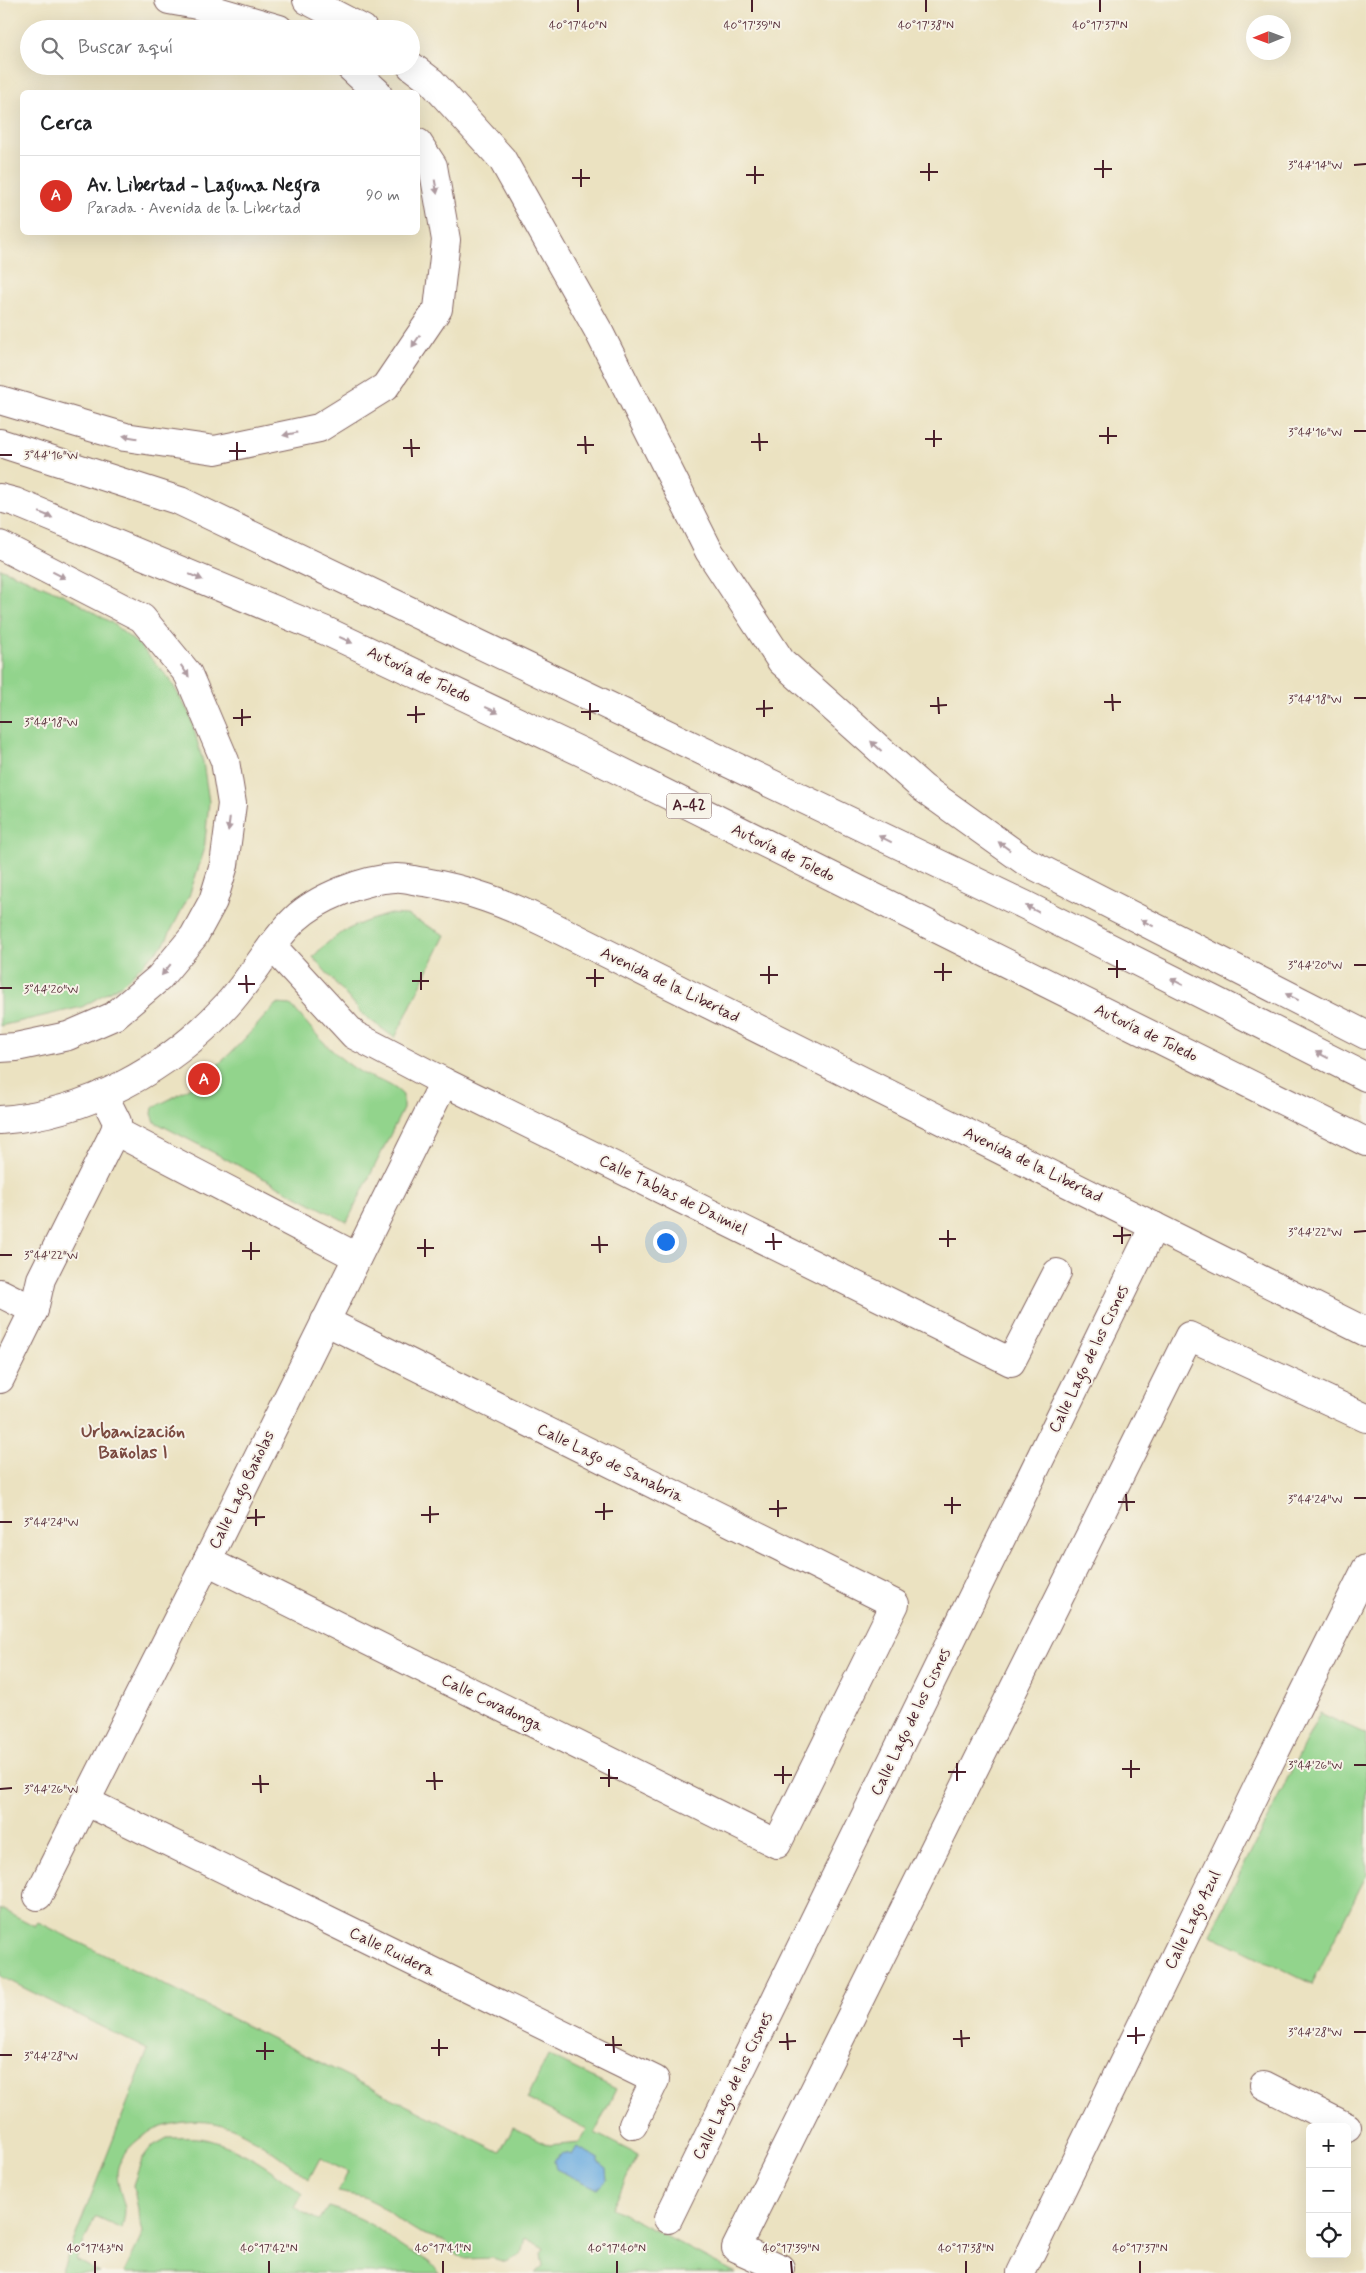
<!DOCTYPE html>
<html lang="es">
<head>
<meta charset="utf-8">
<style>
	body { margin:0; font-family:Mynerve,sans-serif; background:#f6f6f6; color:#202124 }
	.controls { position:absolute; right:15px; bottom:15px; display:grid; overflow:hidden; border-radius:8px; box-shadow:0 5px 20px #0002 }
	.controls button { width:45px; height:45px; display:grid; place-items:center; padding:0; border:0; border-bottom:1px solid #e0e0e0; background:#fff; color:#202124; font:25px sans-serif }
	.compass { position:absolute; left:1246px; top:15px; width:45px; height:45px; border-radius:50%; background:#fff; box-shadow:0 5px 20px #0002; rotate:269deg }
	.you { position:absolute; left:665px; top:1241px; width:18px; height:18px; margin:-12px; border:4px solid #fff; border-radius:50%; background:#1a73e8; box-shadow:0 0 0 8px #1a73e833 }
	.badge { display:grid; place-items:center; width:32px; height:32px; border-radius:50%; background:#d93025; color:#fff; font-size:16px; font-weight:700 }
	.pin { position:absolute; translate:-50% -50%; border:2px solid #fff; box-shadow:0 1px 5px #0006 }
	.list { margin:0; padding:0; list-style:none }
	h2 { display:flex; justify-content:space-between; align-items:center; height:65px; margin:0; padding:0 20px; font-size:21px }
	h2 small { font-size:16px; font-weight:400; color:#757577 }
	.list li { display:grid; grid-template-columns:32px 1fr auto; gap:15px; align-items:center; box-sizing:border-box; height:80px; padding:0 20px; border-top:1px solid #e0e0e0 }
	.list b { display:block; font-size:19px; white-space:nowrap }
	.list p { margin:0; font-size:16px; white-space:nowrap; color:#757577 }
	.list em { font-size:16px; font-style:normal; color:#757577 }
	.icon { flex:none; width:28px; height:28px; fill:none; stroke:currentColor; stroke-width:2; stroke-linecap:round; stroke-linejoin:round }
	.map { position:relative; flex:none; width:1366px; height:2273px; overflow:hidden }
	.search { position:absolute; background:#fff; box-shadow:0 5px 20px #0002; left:20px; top:20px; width:400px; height:55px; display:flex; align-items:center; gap:12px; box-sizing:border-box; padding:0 18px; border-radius:28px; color:#757577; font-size:19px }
	.panel { position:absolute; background:#fff; box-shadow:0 5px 20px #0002; left:20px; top:90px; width:400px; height:145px; border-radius:8px }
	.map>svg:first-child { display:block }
	.green { fill:#92d48c; stroke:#6e7a5c }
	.water { fill:#6dade0; stroke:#5c6686 }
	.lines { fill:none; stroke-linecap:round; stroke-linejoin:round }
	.street-casing { stroke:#826360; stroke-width:30 }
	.secondary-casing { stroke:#826360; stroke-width:30 }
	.highway-casing { stroke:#826360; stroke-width:30 }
	.street { stroke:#fff; stroke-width:28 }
	.secondary { stroke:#fff; stroke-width:28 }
	.highway { stroke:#fff; stroke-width:28 }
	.oneway { fill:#ae9aa0 }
	.ticks { fill:none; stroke:#4a1f2b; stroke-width:2 }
	.labels { text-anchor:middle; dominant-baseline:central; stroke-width:4; stroke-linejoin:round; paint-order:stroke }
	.shield { fill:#f7f3e8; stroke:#7e5f64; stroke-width:1 }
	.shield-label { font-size:15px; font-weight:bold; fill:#4a1f2b }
	.street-label { font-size:16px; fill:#4a1f2b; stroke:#f7f3e8 }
	.neighbourhood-label { font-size:18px; font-weight:bold; fill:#7b4a40; stroke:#f7f3e8 }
	.ticks-label { font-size:12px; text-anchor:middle; fill:#4a1f2b; stroke:#f7f3e8; stroke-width:4; stroke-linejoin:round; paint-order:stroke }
</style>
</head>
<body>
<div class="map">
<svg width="1366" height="2273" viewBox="0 0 1366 2273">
	<rect width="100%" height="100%" fill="#f7f3e8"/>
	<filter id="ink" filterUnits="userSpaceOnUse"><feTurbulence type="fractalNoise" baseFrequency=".02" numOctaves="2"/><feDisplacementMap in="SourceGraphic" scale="10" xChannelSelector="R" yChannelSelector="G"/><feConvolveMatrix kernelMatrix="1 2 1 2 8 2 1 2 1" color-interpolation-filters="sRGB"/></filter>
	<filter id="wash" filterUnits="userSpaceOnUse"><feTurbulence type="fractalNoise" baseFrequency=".0096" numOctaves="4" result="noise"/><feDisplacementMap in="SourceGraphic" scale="20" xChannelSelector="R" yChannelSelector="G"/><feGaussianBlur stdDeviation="1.12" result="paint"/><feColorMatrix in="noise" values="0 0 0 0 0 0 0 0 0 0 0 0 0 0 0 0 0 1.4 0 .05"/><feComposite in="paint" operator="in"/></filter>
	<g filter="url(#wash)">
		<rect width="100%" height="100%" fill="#ebe2c1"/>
		<g class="green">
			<path d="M 0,568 L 64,595 L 112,623 L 140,646 L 169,678 L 190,715 L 203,762 L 209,802 L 204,851 L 189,896 L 164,944 L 122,984 L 82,1007 L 0,1026 Z"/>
			<path d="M 390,914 L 407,915 L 445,935 L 395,1038 L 363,1015 L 313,957 C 335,932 358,923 390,914 Z"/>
			<path d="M 276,1004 L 291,1005 C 313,1030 328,1051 357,1070 C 373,1081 387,1079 403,1095 L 403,1109 L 347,1222 L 155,1122 L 152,1114 L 153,1107 C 205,1086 240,1044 276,1004 Z"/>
			<path d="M 1320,1713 L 1366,1734 L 1366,1876 L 1312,1984 L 1210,1934 Z"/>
			<path d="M 0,1908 L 35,1926 L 38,1922 L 500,2152 L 513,2127 L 549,2145 L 580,2142 L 587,2129 L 527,2099 L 548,2055 L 616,2089 L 595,2133 L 638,2155 L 612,2208 L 736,2273 L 535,2273 L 543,2266 L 541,2253 L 544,2248 L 525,2238 L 521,2255 L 505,2262 L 493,2258 L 464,2259 L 451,2251 L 447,2242 L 420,2233 L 397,2219 L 378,2204 L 364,2197 L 338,2192 L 348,2172 L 320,2158 L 309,2179 C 286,2161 263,2143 237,2130 C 199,2112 139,2122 120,2162 C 112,2177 123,2195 125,2210 C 125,2216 123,2223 122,2229 L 95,2217 L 76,2260 L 100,2273 L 61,2273 L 148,2050 L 0,1976 Z"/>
			<path d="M 167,2138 C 182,2138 199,2136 213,2141 C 246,2151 276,2172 302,2194 L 295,2207 L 319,2221 L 328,2207 C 346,2212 365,2220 381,2231 C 389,2236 397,2245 406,2250 C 422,2258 427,2258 440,2273 L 124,2273 L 143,2233 L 133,2185 L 142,2159 L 151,2147 Z"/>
		</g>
		<path class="water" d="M 577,2147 L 598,2158 L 598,2162 L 606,2168 L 607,2180 L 601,2186 L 596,2188 L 556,2169 L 554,2161 C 559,2152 564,2152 572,2155 Z"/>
	</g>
	<g filter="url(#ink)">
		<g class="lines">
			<g class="street-casing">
				<g id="street">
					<path d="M 272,946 L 354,1035 L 444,1082 L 1011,1362 L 1057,1273"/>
					<path d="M 115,1131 L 357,1257"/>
					<path d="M 0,1293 L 34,1310"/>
					<path d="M 0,1379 L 34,1310 L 41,1279 L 115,1131 L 117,1122 L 103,1094"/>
					<path d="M 207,1561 L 777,1844 L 895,1604 L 325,1321"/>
					<path d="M 85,1801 L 655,2080 L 633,2125"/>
					<path d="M 38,1896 L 207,1561 L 444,1082"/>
					<path d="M 1264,2085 L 1347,2127"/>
					<path d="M 668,2219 L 1154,1226"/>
					<path d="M 780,2268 L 736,2248 L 1189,1336 L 1366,1418"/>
					<path d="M 1021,2273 L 1260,1782 L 1366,1569"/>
				</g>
			</g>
			<g class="secondary-casing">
				<path id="secondary" d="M 0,1120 C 87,1114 169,1069 227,1005 C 252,978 269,944 295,919 C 317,898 364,879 395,878 C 404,877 415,881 425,882 C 471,890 504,903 546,923 L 1366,1332"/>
			</g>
			<g class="highway-casing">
				<g id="highway">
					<path d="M 169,0 L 197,5 L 279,29"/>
					<path d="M 307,0 L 363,29"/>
					<path d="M 349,66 L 377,92"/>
					<path d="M 411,66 L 432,82 L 502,159 L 598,330 L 709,551 L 781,661 L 923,788 L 1025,861 L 1366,1035"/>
					<path d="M 0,400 L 125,437 L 215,450 L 319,428 L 385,387 L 438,309 L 446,240 L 433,166 L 418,143"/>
					<path d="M 0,443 L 180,501 L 1025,905 L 1366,1077"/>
					<path d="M 0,498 L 15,502 L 326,631 L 590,756 L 1366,1142"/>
					<path d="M 0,545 L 142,618 L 188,674 L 225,761 L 232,804 L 224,865 L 213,901 L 194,936 L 159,978 L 114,1016 L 68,1036 L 16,1047 L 0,1048"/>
				</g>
			</g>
			<use href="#street" class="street"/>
			<use href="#secondary" class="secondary"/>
			<use href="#highway" class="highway"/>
		</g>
		<defs><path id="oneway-solid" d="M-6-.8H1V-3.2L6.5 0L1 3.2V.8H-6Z" transform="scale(1.25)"/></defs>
		<g class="oneway">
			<use href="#oneway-solid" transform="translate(436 187) rotate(80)"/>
			<use href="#oneway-solid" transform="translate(416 341) rotate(124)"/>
			<use href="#oneway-solid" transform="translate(290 434) rotate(168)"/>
			<use href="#oneway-solid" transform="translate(130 437) rotate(-170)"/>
			<use href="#oneway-solid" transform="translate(46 515) rotate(23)"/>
			<use href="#oneway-solid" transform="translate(59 575) rotate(27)"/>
			<use href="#oneway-solid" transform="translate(196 577) rotate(23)"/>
			<use href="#oneway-solid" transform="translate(346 640) rotate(25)"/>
			<use href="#oneway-solid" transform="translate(185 671) rotate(55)"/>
			<use href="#oneway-solid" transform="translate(492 710) rotate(25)"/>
			<use href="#oneway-solid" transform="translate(876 746) rotate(-138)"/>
			<use href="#oneway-solid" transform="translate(229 824) rotate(97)"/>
			<use href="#oneway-solid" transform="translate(885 839) rotate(-154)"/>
			<use href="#oneway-solid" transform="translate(1004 846) rotate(-144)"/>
			<use href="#oneway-solid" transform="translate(1032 909) rotate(-153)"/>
			<use href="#oneway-solid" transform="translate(1147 923) rotate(-153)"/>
			<use href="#oneway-solid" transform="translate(166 970) rotate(129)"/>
			<use href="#oneway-solid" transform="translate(1177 982) rotate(-153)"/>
			<use href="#oneway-solid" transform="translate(1292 997) rotate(-153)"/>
			<use href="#oneway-solid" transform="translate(1322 1055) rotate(-153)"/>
		</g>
	</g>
	<path class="ticks" d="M 578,0 L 578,12M 752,0 L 752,12M 926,0 L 926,12M 1100,0 L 1100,12M 1103,160 L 1103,178M 929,163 L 929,181M 1354,165 L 1366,164M 755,166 L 755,184M 581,169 L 581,187M 1094,169 L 1112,169M 920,172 L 938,172M 746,175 L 764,175M 572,178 L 590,178M 1108,427 L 1108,444M 934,430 L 934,447M 1354,431 L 1366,431M 759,433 L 760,451M 585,436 L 586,454M 1099,436 L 1117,436M 411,439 L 412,457M 925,439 L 942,439M 237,442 L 237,460M 751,442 L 768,442M 577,445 L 594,445M 403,448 L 420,448M 229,451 L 246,451M 0,455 L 12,455M 1112,694 L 1113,711M 938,697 L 939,714M 1354,698 L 1366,698M 764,700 L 764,717M 1104,702 L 1121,702M 590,703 L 590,720M 416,706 L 416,723M 930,706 L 947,705M 242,709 L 242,726M 756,709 L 773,708M 581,712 L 599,711M 407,715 L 425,714M 233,718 L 251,717M 0,722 L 12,722M 1117,960 L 1117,978M 943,963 L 943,981M 1354,965 L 1366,965M 769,966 L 769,984M 595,969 L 595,987M 1108,969 L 1126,969M 421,972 L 421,990M 934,972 L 952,972M 246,975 L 247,993M 760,975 L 778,975M 586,978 L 604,978M 412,981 L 429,981M 238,984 L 255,984M 0,988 L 12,988M 1122,1227 L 1122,1244M 948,1230 L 948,1247M 1354,1232 L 1366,1231M 773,1233 L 774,1250M 599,1236 L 600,1253M 1113,1236 L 1131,1235M 425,1239 L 425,1257M 939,1239 L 956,1239M 251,1242 L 251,1260M 765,1242 L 782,1242M 591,1245 L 608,1245M 417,1248 L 434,1248M 242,1251 L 260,1251M 0,1255 L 12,1255M 1126,1494 L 1127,1511M 952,1497 L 952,1514M 1354,1498 L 1366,1498M 778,1500 L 778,1517M 1118,1502 L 1135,1502M 604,1503 L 604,1520M 944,1505 L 961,1505M 430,1506 L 430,1523M 256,1509 L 256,1526M 769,1509 L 787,1508M 595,1512 L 613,1511M 421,1515 L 439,1514M 247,1518 L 265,1517M 0,1522 L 12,1522M 1131,1760 L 1131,1778M 957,1763 L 957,1781M 1354,1765 L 1366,1765M 783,1766 L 783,1784M 609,1769 L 609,1787M 1122,1769 L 1140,1769M 434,1772 L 435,1790M 948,1772 L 966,1772M 260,1775 L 261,1793M 774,1775 L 792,1775M 600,1778 L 618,1778M 426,1781 L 443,1781M 252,1784 L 269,1784M 0,1789 L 12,1788M 1136,2027 L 1136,2044M 961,2030 L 962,2047M 1354,2032 L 1366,2032M 787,2033 L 788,2050M 613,2036 L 614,2053M 1127,2036 L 1145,2035M 439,2039 L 439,2056M 953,2039 L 970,2038M 265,2042 L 265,2060M 779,2042 L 796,2041M 605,2045 L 622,2045M 431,2048 L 448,2048M 256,2051 L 274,2051M 0,2055 L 12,2055M 95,2261 L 95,2273M 269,2261 L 269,2273M 443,2261 L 443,2273M 617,2261 L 617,2273M 791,2261 L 792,2273M 966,2261 L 966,2273M 1140,2261 L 1140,2273"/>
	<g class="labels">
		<rect class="shield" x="666.5" y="793.5" width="45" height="25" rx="4"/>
		<g class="shield-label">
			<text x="689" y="806">A-42</text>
		</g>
		<g class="street-label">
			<text transform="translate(419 675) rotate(25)">Autovía de Toledo</text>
			<text transform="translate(783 853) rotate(26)">Autovía de Toledo</text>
			<text transform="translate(670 985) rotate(26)">Avenida de la Libertad</text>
			<text transform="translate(1146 1033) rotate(26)">Autovía de Toledo</text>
			<text transform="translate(1033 1165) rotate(26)">Avenida de la Libertad</text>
			<text transform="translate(673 1195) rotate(26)">Calle Tablas de Daimiel</text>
			<text transform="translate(1089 1359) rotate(-64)">Calle Lago de los Cisnes</text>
			<text transform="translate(610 1463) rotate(26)">Calle Lago de Sanabria</text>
			<text transform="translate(242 1490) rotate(-64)">Calle Lago Bañolas</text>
			<text transform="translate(492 1703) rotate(26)">Calle Covadonga</text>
			<text transform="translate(911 1722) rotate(-64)">Calle Lago de los Cisnes</text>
			<text transform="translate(1193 1920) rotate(-64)">Calle Lago Azul</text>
			<text transform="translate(392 1952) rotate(26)">Calle Ruidera</text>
			<text transform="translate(733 2086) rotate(-64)">Calle Lago de los Cisnes</text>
		</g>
		<g class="neighbourhood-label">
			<text x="133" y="1432">Urbanización<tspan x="133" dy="21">Bañolas I</tspan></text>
		</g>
	</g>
	<g class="ticks-label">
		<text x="578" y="29">40°17'40"N</text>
		<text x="752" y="29">40°17'39"N</text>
		<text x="926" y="29">40°17'38"N</text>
		<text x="1100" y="29">40°17'37"N</text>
		<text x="1315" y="169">3°44'14"W</text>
		<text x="1315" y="436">3°44'16"W</text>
		<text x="51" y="459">3°44'16"W</text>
		<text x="1315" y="703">3°44'18"W</text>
		<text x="51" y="726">3°44'18"W</text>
		<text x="1315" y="969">3°44'20"W</text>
		<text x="51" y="993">3°44'20"W</text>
		<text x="1315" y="1236">3°44'22"W</text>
		<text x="51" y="1259">3°44'22"W</text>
		<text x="1315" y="1503">3°44'24"W</text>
		<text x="51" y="1526">3°44'24"W</text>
		<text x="1315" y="1769">3°44'26"W</text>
		<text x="51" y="1793">3°44'26"W</text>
		<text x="1315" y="2036">3°44'28"W</text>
		<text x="51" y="2060">3°44'28"W</text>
		<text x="95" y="2252">40°17'43"N</text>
		<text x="269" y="2252">40°17'42"N</text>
		<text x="443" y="2252">40°17'41"N</text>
		<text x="617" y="2252">40°17'40"N</text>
		<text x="791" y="2252">40°17'39"N</text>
		<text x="966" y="2252">40°17'38"N</text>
		<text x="1140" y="2252">40°17'37"N</text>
	</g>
</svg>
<div class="controls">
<button>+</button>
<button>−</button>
<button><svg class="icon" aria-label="locate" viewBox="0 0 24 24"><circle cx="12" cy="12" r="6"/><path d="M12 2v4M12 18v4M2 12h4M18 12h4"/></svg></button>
</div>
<svg class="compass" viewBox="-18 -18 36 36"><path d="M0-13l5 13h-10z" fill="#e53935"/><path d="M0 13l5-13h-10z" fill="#757577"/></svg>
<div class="you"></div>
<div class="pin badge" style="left:204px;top:1079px">A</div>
<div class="search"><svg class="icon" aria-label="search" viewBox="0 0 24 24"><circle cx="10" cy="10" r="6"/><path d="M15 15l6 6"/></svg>Buscar aquí</div>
<section class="panel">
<h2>Cerca<small></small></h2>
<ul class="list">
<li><span class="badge">A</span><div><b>Av. Libertad - Laguna Negra</b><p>Parada · Avenida de la Libertad</p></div><em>90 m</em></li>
</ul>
</section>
</div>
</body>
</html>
